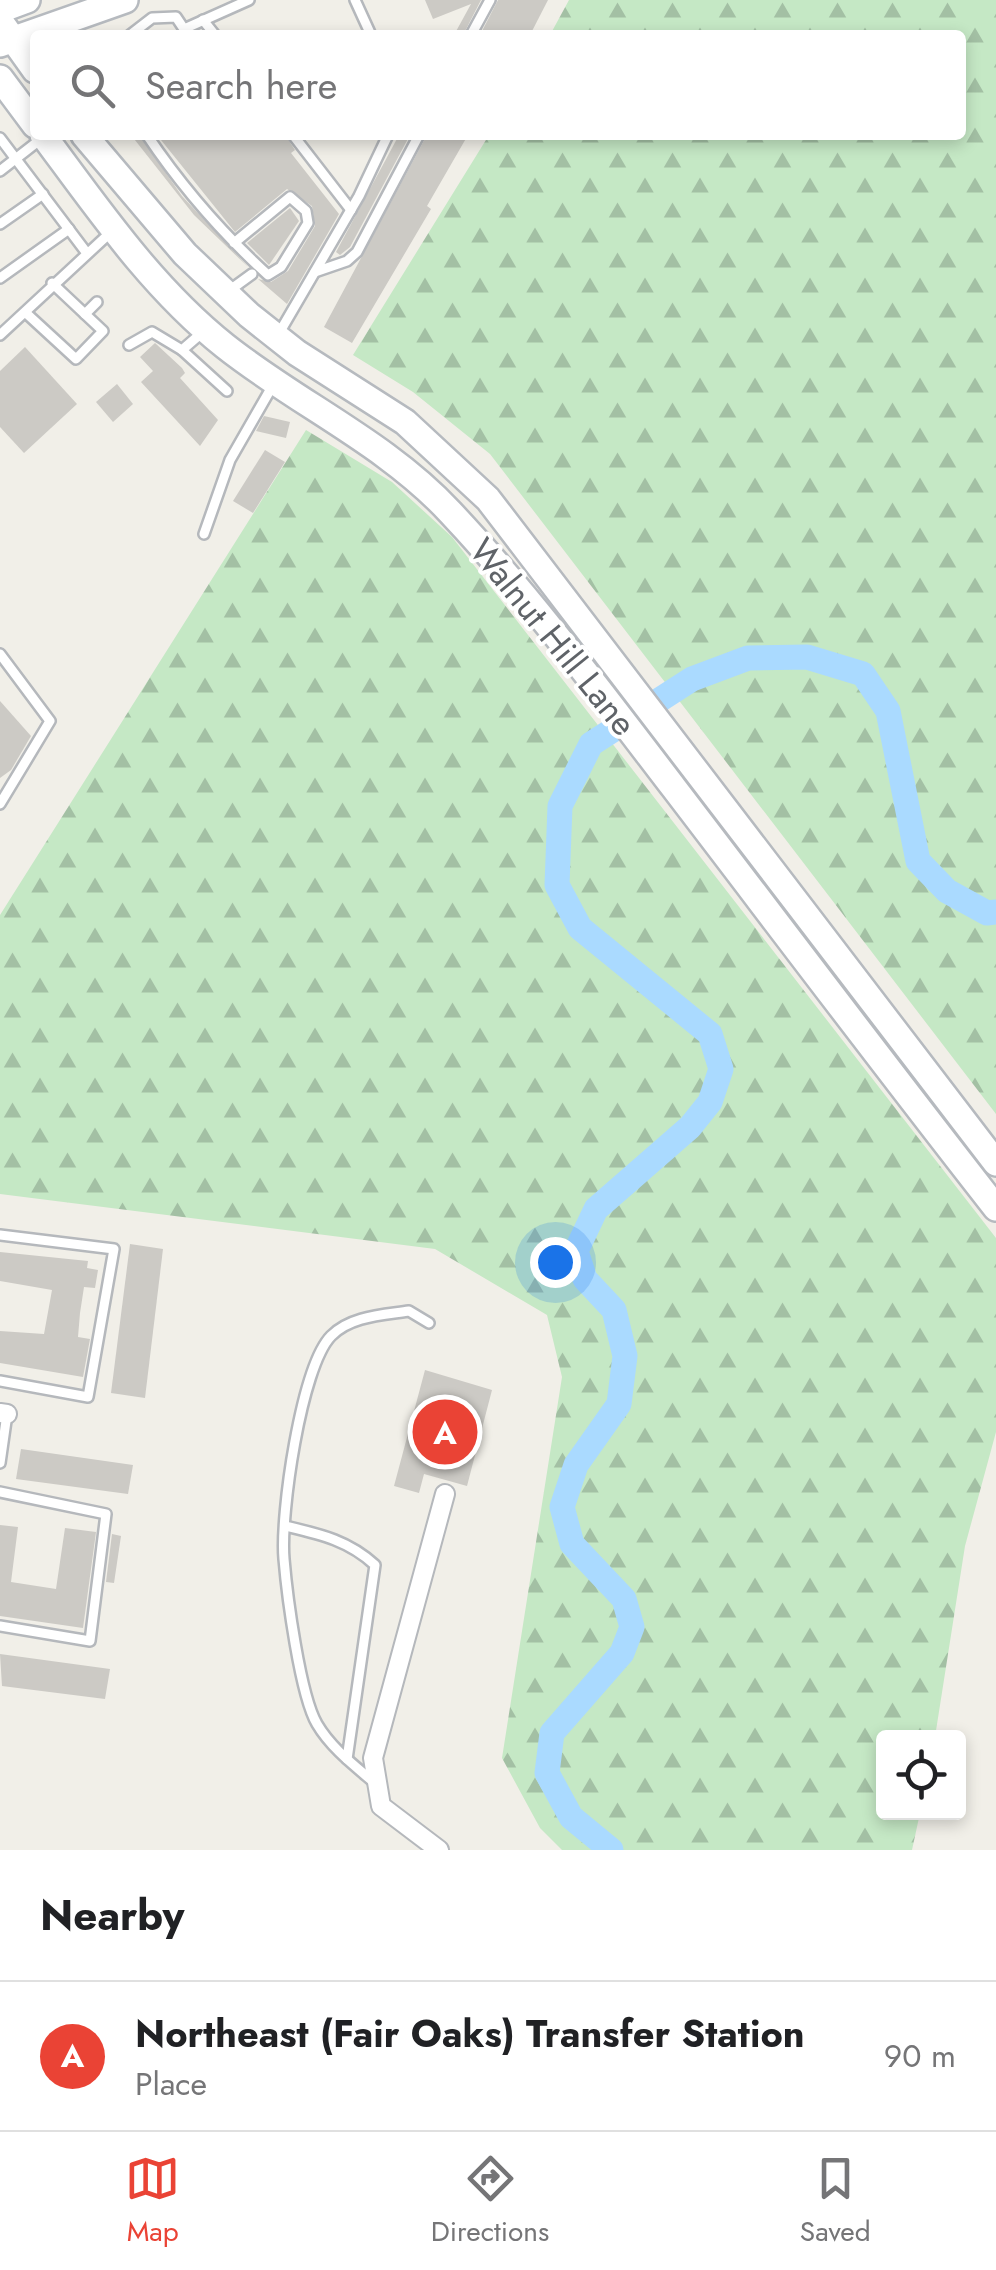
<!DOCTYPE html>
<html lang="en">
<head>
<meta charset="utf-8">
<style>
	body { margin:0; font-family:Jost,sans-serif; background:#f6f6f6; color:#202124 }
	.controls { position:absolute; right:30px; bottom:30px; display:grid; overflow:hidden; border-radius:10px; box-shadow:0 5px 15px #0003 }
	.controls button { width:90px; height:90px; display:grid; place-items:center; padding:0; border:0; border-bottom:2px solid #e0e0e0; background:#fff; color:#202124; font:50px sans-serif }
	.you { position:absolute; left:555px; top:1262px; width:35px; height:35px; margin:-25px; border:8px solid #fff; border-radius:50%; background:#1a73e8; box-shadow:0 0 0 15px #1a73e833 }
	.badge { display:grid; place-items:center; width:65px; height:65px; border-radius:50%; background:#ea4335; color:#fff; font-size:32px; font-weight:700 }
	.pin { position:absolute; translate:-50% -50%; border:5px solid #fff; box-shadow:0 2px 10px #0006 }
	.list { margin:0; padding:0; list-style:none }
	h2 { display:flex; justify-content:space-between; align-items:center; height:130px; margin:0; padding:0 40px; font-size:42px }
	h2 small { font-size:32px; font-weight:400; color:#757577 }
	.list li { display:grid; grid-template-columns:65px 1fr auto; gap:30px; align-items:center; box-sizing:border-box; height:150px; padding:0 40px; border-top:2px solid #e0e0e0 }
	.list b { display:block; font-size:38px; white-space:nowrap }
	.list p { margin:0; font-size:32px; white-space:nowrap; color:#757577 }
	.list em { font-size:32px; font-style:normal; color:#757577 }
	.icon { flex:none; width:55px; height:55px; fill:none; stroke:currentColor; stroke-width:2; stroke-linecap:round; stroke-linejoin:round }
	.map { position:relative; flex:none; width:996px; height:1850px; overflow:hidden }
	.search { position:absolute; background:#fff; box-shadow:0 5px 15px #0003; left:30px; right:30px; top:30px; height:110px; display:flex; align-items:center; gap:25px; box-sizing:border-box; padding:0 35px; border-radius:10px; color:#757577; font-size:38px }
	.sheet { height:280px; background:#fff }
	nav { display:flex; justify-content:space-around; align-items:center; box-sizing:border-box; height:140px; border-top:2px solid #e0e0e0; background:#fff; font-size:28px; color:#757577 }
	nav a { display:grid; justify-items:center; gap:5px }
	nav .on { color:#ea4335 }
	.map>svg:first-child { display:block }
	.forest { fill:url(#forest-firs) }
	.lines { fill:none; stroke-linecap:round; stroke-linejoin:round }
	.river { stroke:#aadaff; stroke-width:25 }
	.building { fill:#cccac5 }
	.service-casing { stroke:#b5b8bc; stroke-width:14 }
	.minor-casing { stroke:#b5b8bc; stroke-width:22 }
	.secondary-casing { stroke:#b6babf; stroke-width:30 }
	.service { stroke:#fff; stroke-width:9 }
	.minor { stroke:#fff; stroke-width:18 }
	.secondary { stroke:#fff; stroke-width:25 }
	.labels { text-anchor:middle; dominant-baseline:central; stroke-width:8; stroke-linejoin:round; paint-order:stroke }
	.street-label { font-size:35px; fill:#5f6368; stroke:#fff }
</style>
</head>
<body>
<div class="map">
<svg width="996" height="1850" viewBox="0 0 996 1850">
	<defs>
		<pattern id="forest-firs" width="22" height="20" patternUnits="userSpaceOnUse" patternTransform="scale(2.5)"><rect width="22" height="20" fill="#c5e8c5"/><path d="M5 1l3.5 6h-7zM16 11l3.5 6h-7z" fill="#a3c0a4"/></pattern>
	</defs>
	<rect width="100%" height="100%" fill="#f1efe8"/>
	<g class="forest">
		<path d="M 569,0 L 996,0 L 996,1114 L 490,454 L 413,392 L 353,355 L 489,135 L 961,135 L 961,35 L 550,35 Z"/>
		<path d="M 306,430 L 392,482 L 452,537 L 996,1238 L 996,1432 L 965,1546 L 935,1737 L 884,1738 L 884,1812 L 920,1813 L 912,1850 L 562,1850 L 540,1828 L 502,1758 L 562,1377 L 547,1315 L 435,1249 L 0,1194 L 0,915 Z"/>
	</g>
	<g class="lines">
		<path class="river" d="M 611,1850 L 571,1817 L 547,1773 L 552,1733 L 622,1653 L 632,1627 L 624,1599 L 572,1544 L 562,1507 L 576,1465 L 619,1404 L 625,1356 L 614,1310 L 585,1279 L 576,1251 L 596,1209 L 690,1127 L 710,1102 L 721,1069 L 710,1034 L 580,928 L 557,885 L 560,806 L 591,744 L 692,679 L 748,658 L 807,657 L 863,674 L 888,711 L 918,861 L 947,891 L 987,913 L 996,912"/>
	</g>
	<g class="building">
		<path d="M 425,0 L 481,0 L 463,35 L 454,35 L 471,4 L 433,19 Z"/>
		<path d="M 498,0 L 548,0 L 530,35 L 480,35 Z"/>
		<path d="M 131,135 L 139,135 L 182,196 L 248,267 L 194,215 Z"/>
		<path d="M 157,135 L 285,135 L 295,150 L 291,153 L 339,214 L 287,304 L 258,279 L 271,282 L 288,271 L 315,226 L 312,206 L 287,189 L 235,232 Z"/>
		<path d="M 399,135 L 410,135 L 350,247 L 340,255 L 336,252 Z"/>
		<path d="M 427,135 L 468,135 L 427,206 L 431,209 L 352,343 L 324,327 Z"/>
		<path d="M 290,208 L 299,221 L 269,265 L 247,243 Z"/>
		<path d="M 155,343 L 182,368 L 185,373 L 180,378 L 218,420 L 200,446 L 141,382 L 153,371 L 140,357 Z"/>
		<path d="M 25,347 L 77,404 L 24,453 L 0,427 L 0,371 Z"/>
		<path d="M 117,384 L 133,404 L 113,422 L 96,402 Z"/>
		<path d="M 264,416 L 290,422 L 286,438 L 256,431 Z"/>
		<path d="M 265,450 L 285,462 L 253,513 L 233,501 Z"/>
		<path d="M 0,701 L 31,736 L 11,770 L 0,778 Z"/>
		<path d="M 130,1244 L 163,1249 L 145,1398 L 111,1393 Z"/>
		<path d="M 0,1252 L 88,1261 L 87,1268 L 98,1270 L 95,1288 L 84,1287 L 80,1313 L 78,1337 L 90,1339 L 83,1377 L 0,1363 L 0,1331 L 44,1334 L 52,1290 L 0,1281 Z"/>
		<path d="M 425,1370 L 492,1390 L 467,1486 L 424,1474 L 419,1493 L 394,1486 Z"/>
		<path d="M 21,1449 L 133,1465 L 128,1494 L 16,1479 Z"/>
		<path d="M 0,1525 L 18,1527 L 11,1582 L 56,1589 L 65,1528 L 96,1532 L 83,1628 L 0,1616 Z"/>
		<path d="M 112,1534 L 121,1536 L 114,1583 L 106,1582 Z"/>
		<path d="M 0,1654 L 110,1669 L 105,1699 L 2,1686 Z"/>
	</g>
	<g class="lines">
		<g class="service-casing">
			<g id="service">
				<path d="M 355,0 L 371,35"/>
				<path d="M 203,20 L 215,35"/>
				<path d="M 130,35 L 152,18 L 176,17 L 184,29 L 249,0"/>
				<path d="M 471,35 L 490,0"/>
				<path d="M 147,135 C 182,187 222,233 268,275 L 281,267 L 308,223 L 306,211 L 290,197 L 234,243"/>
				<path d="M 293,135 L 351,210"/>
				<path d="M 0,138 L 86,252"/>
				<path d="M 0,171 L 41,139"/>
				<path d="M 0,224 L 43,194"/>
				<path d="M 315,272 L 347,261 L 357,252 L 419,135"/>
				<path d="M 0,278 L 69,229"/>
				<path d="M 230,290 L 252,274"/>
				<path d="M 26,313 L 76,359 L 103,331 L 52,283"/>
				<path d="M 85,314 L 97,302"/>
				<path d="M 0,335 L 111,232"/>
				<path d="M 278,335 L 359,196 L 388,135"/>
				<path d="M 129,345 L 152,332 L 182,350 L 204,331"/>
				<path d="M 182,350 L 227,391"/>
				<path d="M 204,534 L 230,460 L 273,385"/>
				<path d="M 0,654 L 50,721 L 0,804"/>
				<path d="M 0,1235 L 114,1249 L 88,1397 L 0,1381"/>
				<path d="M 0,1463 L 7,1414"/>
				<path d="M 0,1492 L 106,1514 L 90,1641 L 0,1626"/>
				<path d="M 285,1526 C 319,1534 348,1540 375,1565 L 347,1759"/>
				<path d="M 376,1784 C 355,1766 331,1748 317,1724 C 300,1695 287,1595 284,1559 C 280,1515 301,1367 331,1336 C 350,1316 383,1315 409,1311 L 429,1323"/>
			</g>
		</g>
		<g class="minor-casing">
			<g id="minor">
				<path d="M 0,1413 L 7,1414"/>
				<path d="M 439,1850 L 381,1806 L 373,1758 L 445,1494"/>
			</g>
		</g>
		<g class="secondary-casing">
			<g id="secondary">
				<path d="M 0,10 L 27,0"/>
				<path d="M 0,21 L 35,70"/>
				<path d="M 0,44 L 125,0"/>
				<path d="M 0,78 L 35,125"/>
				<path d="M 43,135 C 98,209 152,288 225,346 C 298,404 386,443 450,512 C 531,598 602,694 674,788 C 781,928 887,1069 996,1208"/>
				<path d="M 84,135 L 185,254 L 249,315 L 297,353 L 405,422 L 488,499 L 996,1163"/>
			</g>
		</g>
		<use href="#service" class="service"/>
		<use href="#minor" class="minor"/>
		<use href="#secondary" class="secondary"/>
	</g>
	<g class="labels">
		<g class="street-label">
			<text transform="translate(553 637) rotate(51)">Walnut Hill Lane</text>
		</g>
	</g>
</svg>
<div class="controls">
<button><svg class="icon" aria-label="locate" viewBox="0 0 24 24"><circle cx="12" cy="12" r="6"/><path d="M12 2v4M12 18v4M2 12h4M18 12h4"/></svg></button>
</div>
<div class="you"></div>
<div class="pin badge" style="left:445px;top:1432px">A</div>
<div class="search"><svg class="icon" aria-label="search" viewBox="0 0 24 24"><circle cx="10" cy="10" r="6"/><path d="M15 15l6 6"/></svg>Search here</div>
</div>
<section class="sheet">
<h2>Nearby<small></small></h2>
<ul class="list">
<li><span class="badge">A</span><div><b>Northeast (Fair Oaks) Transfer Station</b><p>Place</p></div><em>90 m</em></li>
</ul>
</section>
<nav>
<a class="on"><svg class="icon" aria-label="map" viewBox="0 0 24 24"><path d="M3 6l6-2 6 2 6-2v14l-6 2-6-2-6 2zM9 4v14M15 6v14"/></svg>Map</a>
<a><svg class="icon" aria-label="directions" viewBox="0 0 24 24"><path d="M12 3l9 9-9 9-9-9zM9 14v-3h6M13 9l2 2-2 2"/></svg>Directions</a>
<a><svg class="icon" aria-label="saved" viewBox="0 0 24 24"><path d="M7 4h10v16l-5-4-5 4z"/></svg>Saved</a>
</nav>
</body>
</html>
